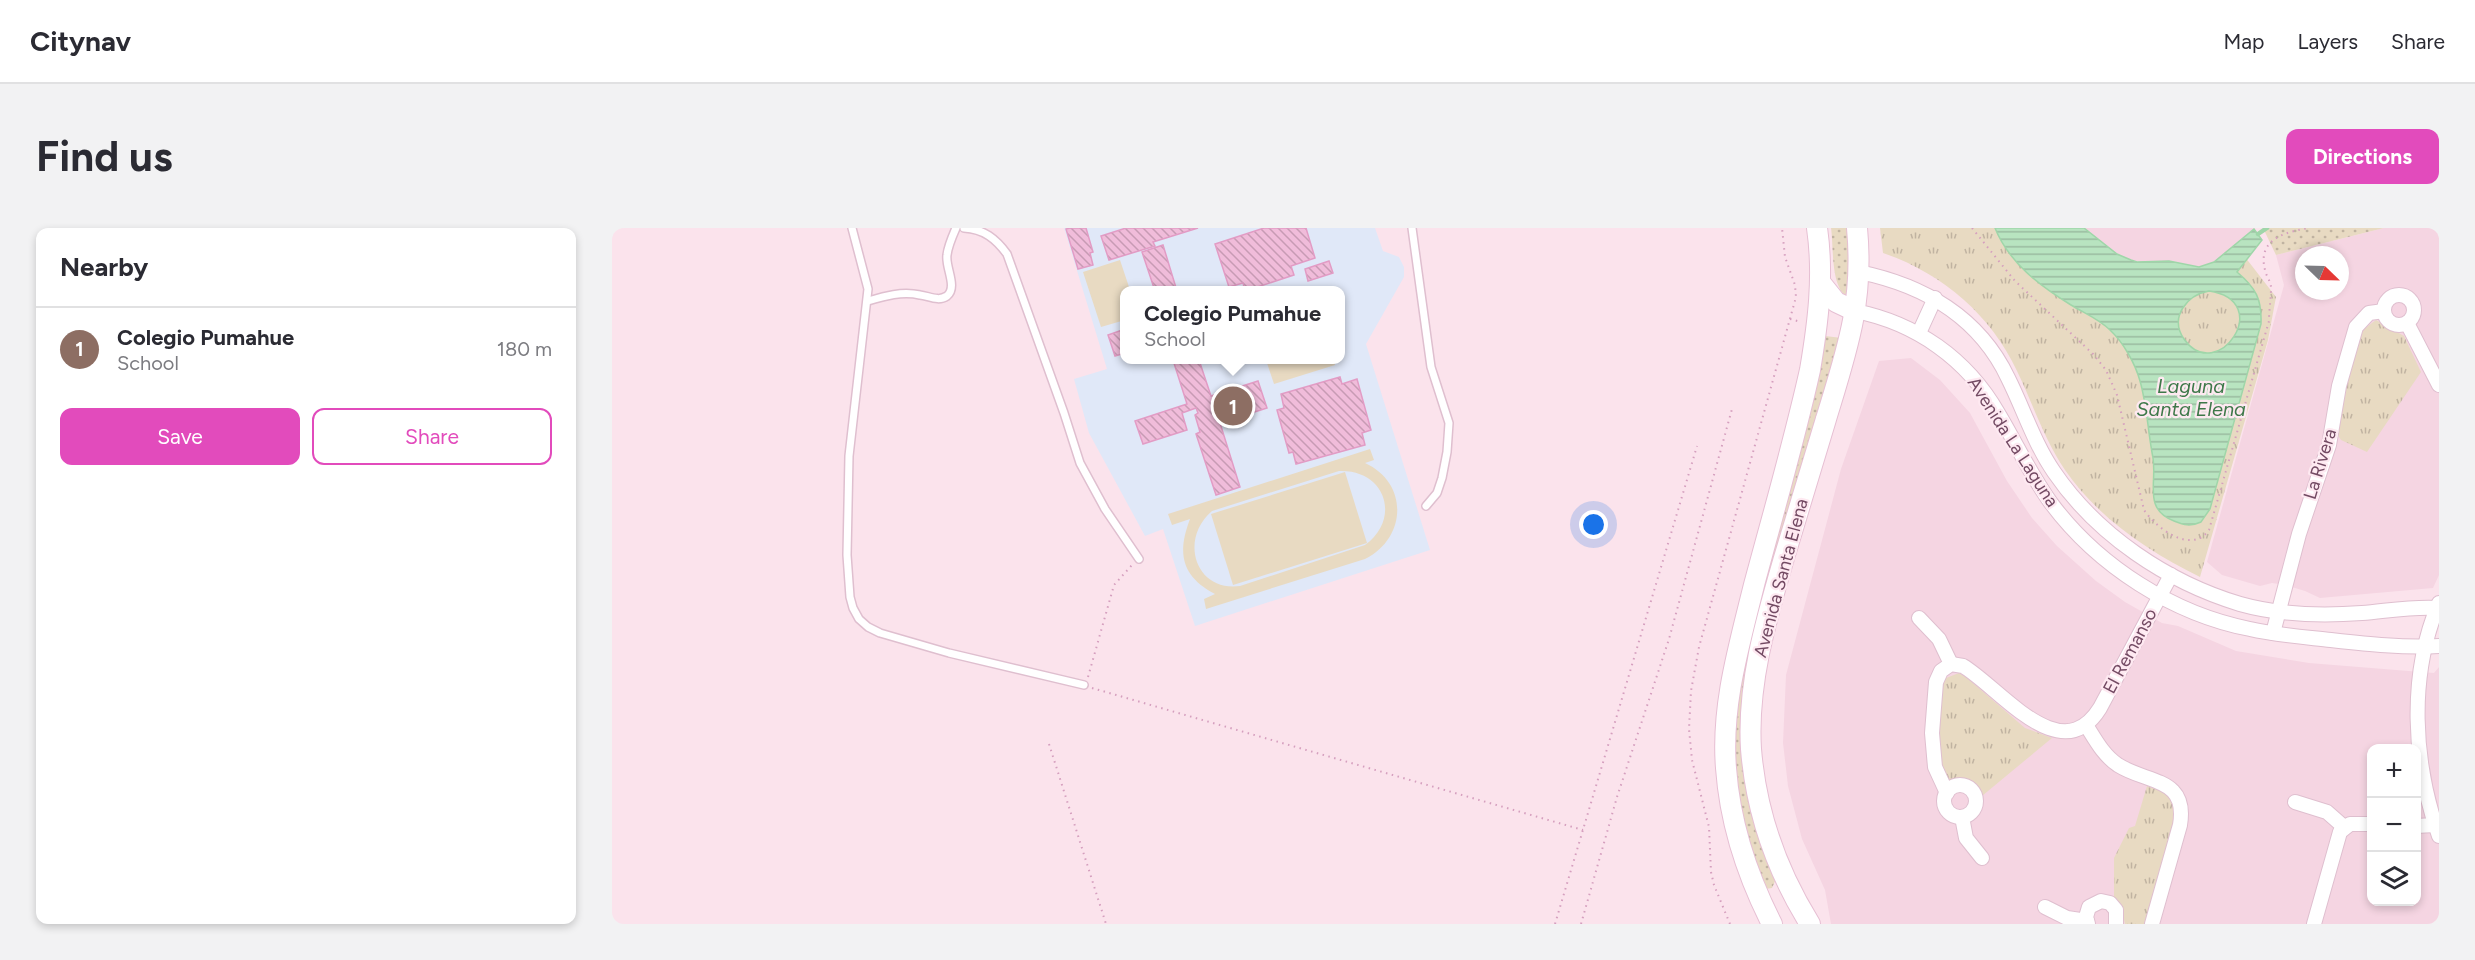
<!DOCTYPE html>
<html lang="en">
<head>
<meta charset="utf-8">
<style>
	body { margin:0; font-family:Figtree,sans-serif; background:#f2f2f3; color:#2b2b33 }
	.controls { position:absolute; right:18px; bottom:18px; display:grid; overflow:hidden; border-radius:12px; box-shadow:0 3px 9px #0003 }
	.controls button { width:54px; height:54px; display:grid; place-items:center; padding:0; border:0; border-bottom:2px solid #e1e1e2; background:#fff; color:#2b2b33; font:30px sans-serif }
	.compass { position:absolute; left:1683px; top:18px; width:54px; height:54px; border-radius:50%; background:#fff; box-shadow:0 3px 9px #0003; rotate:113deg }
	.you { position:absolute; left:982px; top:297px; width:21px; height:21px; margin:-15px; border:4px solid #fff; border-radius:50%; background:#1a73e8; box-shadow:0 0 0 9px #1a73e833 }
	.badge { display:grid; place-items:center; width:39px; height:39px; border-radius:50%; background:#e24bbc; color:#fff; font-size:20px; font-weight:700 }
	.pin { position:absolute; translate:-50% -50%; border:3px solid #fff; box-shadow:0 2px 6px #0006 }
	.popup { position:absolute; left:508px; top:58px; width:225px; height:78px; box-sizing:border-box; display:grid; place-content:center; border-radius:12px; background:#fff; filter:drop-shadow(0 2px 4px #0005); font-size:20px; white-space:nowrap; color:#7c7c81 }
	.popup b { font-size:22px; color:#2b2b33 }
	.popup::after { content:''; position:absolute; left:50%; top:100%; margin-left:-12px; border:12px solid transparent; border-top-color:#fff }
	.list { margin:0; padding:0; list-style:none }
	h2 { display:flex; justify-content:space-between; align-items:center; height:78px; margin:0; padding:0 24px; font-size:26px }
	h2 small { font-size:20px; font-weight:400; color:#7c7c81 }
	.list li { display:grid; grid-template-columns:39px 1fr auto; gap:18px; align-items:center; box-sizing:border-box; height:84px; padding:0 24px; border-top:2px solid #e1e1e2 }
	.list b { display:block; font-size:22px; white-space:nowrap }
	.list p { margin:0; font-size:20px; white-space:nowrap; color:#7c7c81 }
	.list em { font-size:20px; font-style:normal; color:#7c7c81 }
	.actions { display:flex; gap:12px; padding:18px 24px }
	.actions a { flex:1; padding:14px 0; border:2px solid #e24bbc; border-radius:12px; text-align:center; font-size:21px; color:#e24bbc }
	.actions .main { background:#e24bbc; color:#fff }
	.icon { flex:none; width:33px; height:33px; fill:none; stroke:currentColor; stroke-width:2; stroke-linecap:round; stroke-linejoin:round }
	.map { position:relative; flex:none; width:1827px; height:696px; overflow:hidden; border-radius:12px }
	header { display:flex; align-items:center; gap:36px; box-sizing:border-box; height:84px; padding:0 30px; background:#fff; border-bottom:2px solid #e1e1e2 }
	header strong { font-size:28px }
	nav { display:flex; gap:33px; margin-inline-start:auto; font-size:21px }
	.intro { display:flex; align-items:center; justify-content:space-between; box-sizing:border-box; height:144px; padding:0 36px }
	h1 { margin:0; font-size:42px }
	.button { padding:15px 27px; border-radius:12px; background:#e24bbc; color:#fff; font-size:21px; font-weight:700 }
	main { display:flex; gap:36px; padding:0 36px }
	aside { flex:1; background:#fff; border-radius:12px; box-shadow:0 3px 9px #0003 }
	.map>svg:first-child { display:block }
	.residential { fill:#f5d5e2; fill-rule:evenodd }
	.education { fill:#e0e8f8; fill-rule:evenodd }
	.grass { fill:url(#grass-dots) }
	.park { fill:url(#park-tufts) }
	.pitch { fill:#e8dac2; fill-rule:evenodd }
	.water { fill:url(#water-rules); stroke:#9fd6a9; stroke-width:1.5; fill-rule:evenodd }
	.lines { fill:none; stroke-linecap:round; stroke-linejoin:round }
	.stream { stroke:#9fd6a9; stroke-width:4.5 }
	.building { fill:url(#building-back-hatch); stroke:#e29cc5; stroke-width:1.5 }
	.lane-casing { stroke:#dfbfcf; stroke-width:10 }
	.street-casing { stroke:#dfbfcf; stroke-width:16 }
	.secondary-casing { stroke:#e6bfd3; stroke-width:22 }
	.path { stroke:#d59fbe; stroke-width:2; stroke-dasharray:1.5 4.5; stroke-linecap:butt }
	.lane { stroke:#fff; stroke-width:7 }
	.street { stroke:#fff; stroke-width:14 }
	.secondary { stroke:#fff; stroke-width:20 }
	.labels { text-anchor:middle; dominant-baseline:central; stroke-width:4.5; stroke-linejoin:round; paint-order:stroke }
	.street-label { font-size:18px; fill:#734a63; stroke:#fee9f1 }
	.water-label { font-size:20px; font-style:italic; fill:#3e7849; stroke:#fee9f1 }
</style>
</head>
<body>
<header>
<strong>Citynav</strong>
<nav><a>Map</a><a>Layers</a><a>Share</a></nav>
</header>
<div class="intro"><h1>Find us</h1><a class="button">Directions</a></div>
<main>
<aside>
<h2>Nearby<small></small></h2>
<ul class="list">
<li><span class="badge" style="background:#8d6e63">1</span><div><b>Colegio Pumahue</b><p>School</p></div><em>180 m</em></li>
</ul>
<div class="actions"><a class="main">Save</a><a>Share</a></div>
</aside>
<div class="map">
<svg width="1827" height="696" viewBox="0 0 1827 696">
	<defs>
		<pattern id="grass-dots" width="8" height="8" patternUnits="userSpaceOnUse" patternTransform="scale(1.5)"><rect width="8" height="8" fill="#e8dac2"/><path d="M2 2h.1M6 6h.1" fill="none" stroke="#c0b3a1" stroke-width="1.8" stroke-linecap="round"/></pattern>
		<pattern id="park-tufts" width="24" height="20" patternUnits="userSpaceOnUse" patternTransform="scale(1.5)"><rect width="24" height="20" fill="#e8dac2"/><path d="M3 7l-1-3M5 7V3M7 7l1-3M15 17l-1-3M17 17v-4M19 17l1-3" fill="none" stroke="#c0b3a1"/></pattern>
		<pattern id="water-rules" width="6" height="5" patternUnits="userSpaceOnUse" patternTransform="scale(1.5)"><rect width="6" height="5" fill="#b8e4c0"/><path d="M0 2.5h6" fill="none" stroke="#9abba0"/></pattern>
		<pattern id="building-back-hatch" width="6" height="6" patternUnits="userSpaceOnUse" patternTransform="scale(1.5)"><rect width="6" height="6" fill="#f0bcda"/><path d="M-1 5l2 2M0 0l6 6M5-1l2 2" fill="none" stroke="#c79bb4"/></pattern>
	</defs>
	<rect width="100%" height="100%" fill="#fbe3ec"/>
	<g class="residential">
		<path d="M 1472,0 L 1643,0 L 1602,34 L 1588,39 L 1557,33 L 1525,34 L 1519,32 L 1505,26 Z"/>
		<path d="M 1772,0 L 1827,0 L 1827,347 L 1821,360 L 1708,370 L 1693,363 L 1673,357 L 1660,355 L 1648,358 L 1610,347 L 1595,334 L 1672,57 L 1664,27 ZM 1692,27 L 1728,27 L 1728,63 L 1692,63 Z"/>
		<path d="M 1299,130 L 1328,152 L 1358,185 L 1395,253 L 1420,290 L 1445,318 L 1484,353 L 1513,374 L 1550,395 L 1566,398 L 1624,423 L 1697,435 L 1809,444 L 1822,445 L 1827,439 L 1827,696 L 1219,696 L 1213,662 L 1190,611 L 1176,558 L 1171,515 L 1174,447 L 1229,241 L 1267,133 ZM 1760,520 L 1804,520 L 1804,674 L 1760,674 Z"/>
	</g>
	<path class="education" d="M 452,0 L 763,0 L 771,23 L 787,29 L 792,39 L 792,49 L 754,116 L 818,322 L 583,398 L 551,301 L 533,308 L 477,205 L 462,151 L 495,141 ZM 513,63 L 729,63 L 729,132 L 513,132 Z"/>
	<g class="grass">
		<path d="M 1219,0 L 1237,0 L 1237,70 C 1218,61 1222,20 1219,0 Z"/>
		<path d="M 1651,0 L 1772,0 L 1664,27 Z"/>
		<path d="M 1213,108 L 1230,110 L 1170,306 L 1136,459 L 1164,651 L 1160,660 L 1153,661 L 1147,654 L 1126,577 L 1121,508 L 1128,448 Z"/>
	</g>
	<g class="park">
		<path d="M 1268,0 L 1472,0 L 1505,26 L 1519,32 L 1525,34 L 1557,33 L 1580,39 L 1588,39 L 1602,34 L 1623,16 L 1664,69 L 1656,112 L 1588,349 C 1537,324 1485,289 1453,242 C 1432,211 1421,176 1405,143 C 1379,87 1330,45 1271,25 Z"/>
		<path d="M 1764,92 L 1792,108 L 1809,144 L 1755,224 L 1729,212 L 1725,206 L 1744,114 L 1748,104 Z"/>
		<path d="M 1347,445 L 1354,449 L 1413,500 L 1440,510 L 1370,568 L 1355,553 L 1336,551 C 1333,548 1330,543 1329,539 C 1322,521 1325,466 1334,450 Z"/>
		<path d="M 1535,558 L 1553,564 L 1561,571 L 1563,591 L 1535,696 L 1513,696 L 1510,683 L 1502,670 L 1502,630 L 1517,600 L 1523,598 Z"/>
	</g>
	<g class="pitch">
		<path d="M 508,32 L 518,62 L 513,63 L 513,92 L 489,99 L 471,44 Z"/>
		<path d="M 654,132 L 721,132 L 723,137 L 662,156 Z"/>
		<path d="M 758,221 L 762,232 L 753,235 C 797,255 795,310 753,331 L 594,381 L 592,371 L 603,366 C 569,348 565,325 578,291 L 560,297 L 556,286 ZM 727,243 C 773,241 790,290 753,317 L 628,358 C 583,364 567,311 600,283 Z"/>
		<path d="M 733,244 L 755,315 L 621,357 L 599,286 Z"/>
	</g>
	<path class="water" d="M 1383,0 L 1472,0 L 1505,26 L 1519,32 L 1525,34 L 1557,33 L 1587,39 L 1602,34 L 1642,1 L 1650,12 L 1625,44 C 1644,60 1650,71 1649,96 L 1598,281 L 1589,294 C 1578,299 1572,297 1562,293 C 1531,281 1545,256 1541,230 C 1536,205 1535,177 1528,153 C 1523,135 1511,114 1498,102 C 1487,91 1472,85 1459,77 C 1428,58 1397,35 1383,0 ZM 1597,63 C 1664,73 1605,158 1572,111 C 1557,89 1575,67 1597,63 Z"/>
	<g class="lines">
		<path class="stream" d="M 1646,6 L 1655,0"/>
	</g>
	<g class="building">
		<path d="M 458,0 L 474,0 L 481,24 L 478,25 L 481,37 L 466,41 L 454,1 Z"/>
		<path d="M 514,0 L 586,0 L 541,14 L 543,18 L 497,32 L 489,8 Z"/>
		<path d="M 652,0 L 694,0 L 703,30 L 679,38 L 682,47 L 633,63 L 631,55 L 617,59 L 603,16 Z"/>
		<path d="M 551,17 L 565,63 L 543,63 L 530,24 Z"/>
		<path d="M 717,33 L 721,45 L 696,53 L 693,41 Z"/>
		<path d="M 513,101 L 513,125 L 503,128 L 496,107 Z"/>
		<path d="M 561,132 L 587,132 L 599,168 L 646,153 L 655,180 L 608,195 L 628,259 L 604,267 L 584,206 L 588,204 L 583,187 L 586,185 L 584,180 L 570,185 L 575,202 L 531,216 L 523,193 L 575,176 Z"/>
		<path d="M 728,149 L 730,156 L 745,151 L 759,202 L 750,205 L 753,217 L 684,236 L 681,224 L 677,225 L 665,182 L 672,180 L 669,166 Z"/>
	</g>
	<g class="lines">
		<g class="lane-casing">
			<g id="lane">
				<path d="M 240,0 L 256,61 L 237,228 L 235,327 L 238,369 L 241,380 L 247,391 L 256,399 L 268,405 L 337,425 L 472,457"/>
				<path d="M 352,0 C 372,1 384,11 395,26 L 452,185 L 468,235 L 493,281 L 527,331"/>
				<path d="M 800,0 L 819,139 L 837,195 L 835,224 L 830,250 L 825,265 L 814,278"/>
				<path d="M 256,73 C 273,68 290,63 308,67 C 317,68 326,74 335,68 C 346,59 333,39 335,27 C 336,18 340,9 344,0"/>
			</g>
		</g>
		<g class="street-casing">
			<g id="street">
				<path d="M 1247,44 C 1311,57 1367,89 1396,150 C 1412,182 1422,215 1442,244 C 1485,307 1555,354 1628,376 C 1667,387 1710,388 1750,385 C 1775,383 1801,378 1827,380"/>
				<circle cx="1787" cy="82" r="15"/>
				<path d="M 1243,83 C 1304,95 1355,131 1386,185 C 1404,215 1418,246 1439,275 C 1486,338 1561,386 1638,401 C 1664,407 1692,409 1719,412 C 1755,416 1790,420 1827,418"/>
				<path d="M 1795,95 L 1827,157"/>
				<path d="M 1307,105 L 1323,70"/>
				<path d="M 1827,375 C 1796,448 1801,534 1827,608"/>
				<path d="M 1307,390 L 1327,411 L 1339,436"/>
				<path d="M 1661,405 L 1687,306 L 1717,217 L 1727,158 L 1744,99 L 1757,85 L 1772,83"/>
				<path d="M 1474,497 C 1483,511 1491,527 1506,537 C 1536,556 1576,549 1568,597 L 1540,696"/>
				<circle cx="1348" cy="573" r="16"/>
				<path d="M 1335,565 L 1323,539 L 1320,505 L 1324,454 L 1329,443 L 1339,436 L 1351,438 C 1388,460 1449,543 1488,480 L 1559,347"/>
				<path d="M 1683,574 L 1715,584 L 1732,599"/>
				<path d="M 1350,589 L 1354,610 L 1370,630"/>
				<path d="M 1804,598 L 1823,597"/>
				<path d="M 1433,679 L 1455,690 L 1475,693"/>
				<path d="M 1476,696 L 1474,689 L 1477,679 L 1489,673 L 1498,675 L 1504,682 L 1504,696"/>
				<path d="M 1702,696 L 1728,604 L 1738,596 L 1760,596"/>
			</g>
		</g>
		<g class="secondary-casing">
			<g id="secondary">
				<path d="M 1208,54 L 1224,74 L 1243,83"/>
				<path d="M 1160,696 C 1135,647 1118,596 1114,540 C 1109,478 1127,418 1142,357 C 1161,286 1182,214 1198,142 C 1206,95 1212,48 1205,0"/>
				<path d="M 1198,696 C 1165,643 1144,583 1139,521 C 1135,456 1154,392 1172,330 C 1186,283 1200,237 1214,191 C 1235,122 1252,74 1245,0"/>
			</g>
		</g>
		<g class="path">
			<path d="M 1360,0 L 1403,53 L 1481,126 L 1494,142 L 1505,167 L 1532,282 C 1544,300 1579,327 1597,302 L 1657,93 C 1657,82 1659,71 1659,60 C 1659,53 1654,48 1653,42 C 1645,11 1673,4 1697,0"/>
			<path d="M 1178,91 L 1189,94"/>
			<path d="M 476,449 L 502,357 L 520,337"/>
			<path d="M 480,460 L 971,602"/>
			<path d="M 437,516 L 494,696"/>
			<path d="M 943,696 L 1085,218"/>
			<path d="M 969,696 L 1005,569 L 1057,411 L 1120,181"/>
			<path d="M 1118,696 L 1102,657 L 1099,644 L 1097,599 L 1080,532 L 1077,501 L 1079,463 L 1087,419 L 1184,69 L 1183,57 L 1173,29 L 1170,0"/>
		</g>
		<use href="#lane" class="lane"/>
		<use href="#street" class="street"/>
		<use href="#secondary" class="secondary"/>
	</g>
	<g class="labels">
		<g class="street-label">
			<text transform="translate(1401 214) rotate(57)">Avenida La Laguna</text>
			<text transform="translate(1708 236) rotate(-73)">La Rivera</text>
			<text transform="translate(1169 350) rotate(-75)">Avenida Santa Elena</text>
			<text transform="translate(1518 423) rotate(-62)">El Remanso</text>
		</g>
		<g class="water-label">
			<text x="1579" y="158">Laguna<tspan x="1579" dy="23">Santa Elena</tspan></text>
		</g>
	</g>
</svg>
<div class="controls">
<button>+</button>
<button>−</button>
<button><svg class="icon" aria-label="layers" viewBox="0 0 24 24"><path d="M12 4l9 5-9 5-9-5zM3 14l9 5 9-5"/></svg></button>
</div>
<svg class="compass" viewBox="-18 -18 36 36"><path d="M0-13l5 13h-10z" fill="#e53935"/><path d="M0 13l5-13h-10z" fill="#7c7c81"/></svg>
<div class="you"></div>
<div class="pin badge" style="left:621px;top:178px;background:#8d6e63">1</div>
<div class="popup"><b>Colegio Pumahue</b>School</div>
</div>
</main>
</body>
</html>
